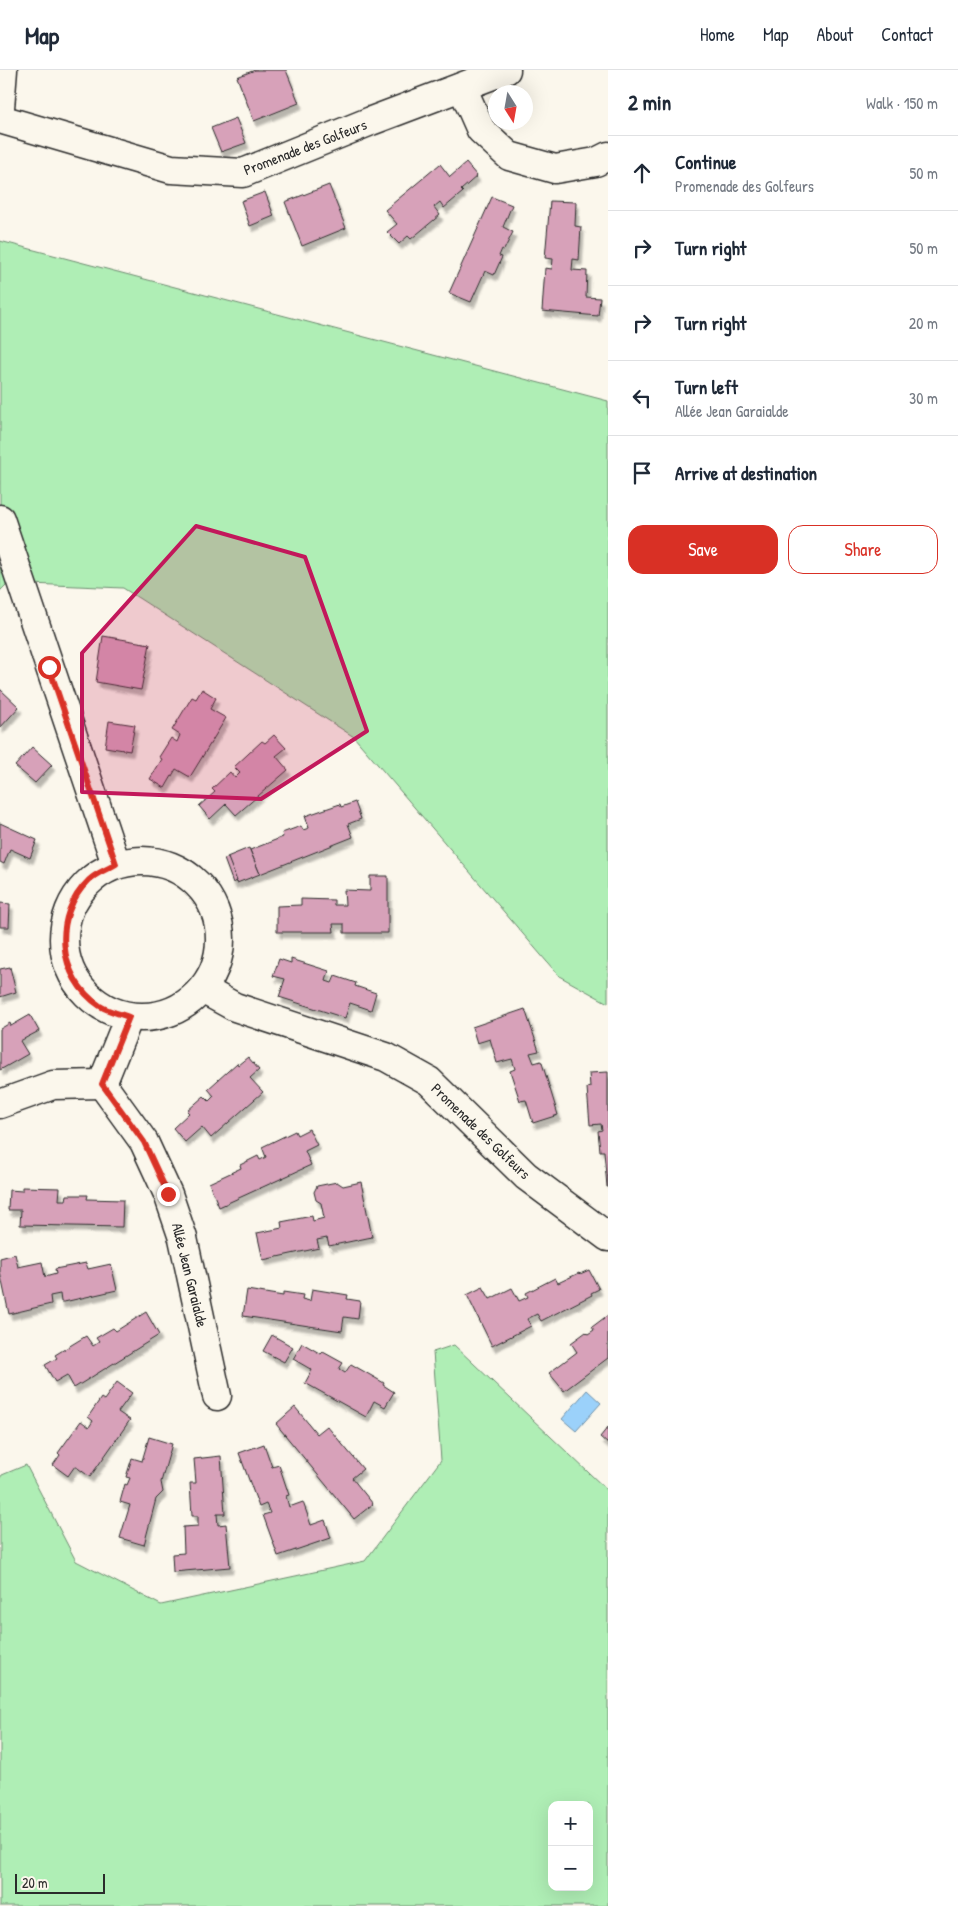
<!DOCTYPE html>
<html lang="en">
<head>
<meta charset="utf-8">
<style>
	body { margin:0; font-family:"Patrick Hand",sans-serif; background:#f6f6f7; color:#1f2937 }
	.controls { position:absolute; right:15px; bottom:15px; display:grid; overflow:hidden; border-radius:10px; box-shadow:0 5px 20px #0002 }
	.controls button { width:45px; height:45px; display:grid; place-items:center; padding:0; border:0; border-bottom:1px solid #e0e1e3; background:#fff; color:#1f2937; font:25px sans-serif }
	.compass { position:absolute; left:488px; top:15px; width:45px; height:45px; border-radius:50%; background:#fff; box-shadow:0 5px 20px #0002; rotate:169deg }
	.scale { position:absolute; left:15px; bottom:12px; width:90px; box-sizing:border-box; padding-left:5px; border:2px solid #2b2b2b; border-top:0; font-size:14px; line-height:18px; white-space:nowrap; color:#2b2b2b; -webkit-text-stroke:4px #fbf7ec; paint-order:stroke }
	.stop { position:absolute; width:15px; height:15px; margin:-11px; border:4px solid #d93025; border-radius:50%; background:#fff }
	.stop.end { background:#d93025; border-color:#fff; box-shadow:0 1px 5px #0008 }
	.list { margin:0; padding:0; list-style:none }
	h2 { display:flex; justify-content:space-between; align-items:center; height:65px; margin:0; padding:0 20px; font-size:21px }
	h2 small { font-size:16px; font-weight:400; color:#747a83 }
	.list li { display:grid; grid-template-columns:32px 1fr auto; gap:15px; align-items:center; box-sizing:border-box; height:75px; padding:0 20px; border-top:1px solid #e0e1e3 }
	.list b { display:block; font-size:19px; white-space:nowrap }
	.list p { margin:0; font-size:16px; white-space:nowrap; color:#747a83 }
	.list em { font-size:16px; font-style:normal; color:#747a83 }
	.actions { display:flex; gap:10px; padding:15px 20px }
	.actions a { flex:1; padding:11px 0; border:1px solid #d93025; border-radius:15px; text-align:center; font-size:18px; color:#d93025 }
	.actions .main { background:#d93025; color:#fff }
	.icon { flex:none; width:28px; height:28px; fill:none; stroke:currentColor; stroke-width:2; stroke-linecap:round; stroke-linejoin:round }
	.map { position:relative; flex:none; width:608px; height:1836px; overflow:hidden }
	header { display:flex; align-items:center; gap:30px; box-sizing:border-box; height:70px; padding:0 25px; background:#fff; border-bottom:1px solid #e0e1e3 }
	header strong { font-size:24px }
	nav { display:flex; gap:28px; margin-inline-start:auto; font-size:18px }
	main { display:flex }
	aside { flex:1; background:#fff }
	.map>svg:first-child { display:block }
	.green { fill:#afeeb5; stroke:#6d8c70; fill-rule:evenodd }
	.water { fill:#9bd1fa; stroke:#6e8fa7 }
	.building { fill:#d7a1b9; stroke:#2b2b2b; filter:url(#shadow) }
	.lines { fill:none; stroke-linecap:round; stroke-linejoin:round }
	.minor-casing { stroke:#2b2b2b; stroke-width:31 }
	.minor { stroke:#fbf7ec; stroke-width:28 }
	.route { stroke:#d93025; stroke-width:6 }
	.marked { fill:#c2185b; fill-opacity:0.2; stroke:#c2185b; stroke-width:4; stroke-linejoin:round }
	.labels { text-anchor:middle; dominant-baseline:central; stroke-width:4; stroke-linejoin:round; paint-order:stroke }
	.street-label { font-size:15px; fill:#2b2b2b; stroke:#fbf7ec }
</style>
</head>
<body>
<header>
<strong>Map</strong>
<nav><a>Home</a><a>Map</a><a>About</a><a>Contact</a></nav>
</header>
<main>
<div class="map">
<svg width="608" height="1836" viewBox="0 0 608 1836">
	<defs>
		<filter id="shadow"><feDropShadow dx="3" dy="5.5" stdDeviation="1" flood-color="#0004"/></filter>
	</defs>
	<rect width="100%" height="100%" fill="#fbf7ec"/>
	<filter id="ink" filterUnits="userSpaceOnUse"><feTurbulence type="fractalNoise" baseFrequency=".02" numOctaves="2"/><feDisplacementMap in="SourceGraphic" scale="10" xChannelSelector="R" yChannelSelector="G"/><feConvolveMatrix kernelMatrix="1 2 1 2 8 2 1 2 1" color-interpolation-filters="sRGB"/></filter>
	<g filter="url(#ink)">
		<g class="green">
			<path d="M 0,171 L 608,331 L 608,933 L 559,906 L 354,667 L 123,518 L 8,513 L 0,521 Z"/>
			<path d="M 454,1275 L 608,1421 L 608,1836 L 0,1836 L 0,1408 L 2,1405 L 26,1395 L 76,1491 L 161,1535 L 365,1491 L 441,1390 L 433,1282 ZM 552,1735 L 589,1735 L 589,1817 L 552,1817 Z"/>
		</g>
		<path class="water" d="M 587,1320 L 601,1333 L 576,1361 L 562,1349 Z"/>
		<g class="building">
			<path d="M 255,0 L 286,0 L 299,33 L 254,51 L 237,7 Z"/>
			<path d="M 236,48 L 246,73 L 221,82 L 211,58 Z"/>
			<path d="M 466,93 L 477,106 L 461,120 L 463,122 L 444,138 L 440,132 L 434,137 L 440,145 L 411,169 L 408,166 L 399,174 L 387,162 L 397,154 L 385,140 L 440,94 L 450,107 Z"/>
			<path d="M 329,115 L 346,158 L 302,176 L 285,132 Z"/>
			<path d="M 265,122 L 274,146 L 250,156 L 241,131 Z"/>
			<path d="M 492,127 L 512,135 L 503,157 L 513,162 L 504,180 L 502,179 L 499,186 L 502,187 L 494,205 L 485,201 L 471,232 L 449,223 Z"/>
			<path d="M 550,131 L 576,132 L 575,156 L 581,157 L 579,190 L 573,189 L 572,200 L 587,201 L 586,227 L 600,228 L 598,246 L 542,241 L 545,198 L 552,199 L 553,189 L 545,188 Z"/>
			<path d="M 103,566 L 150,574 L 141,620 L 96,612 Z"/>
			<path d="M 0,619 L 19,637 L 0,658 Z"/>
			<path d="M 202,619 L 216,628 L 210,639 L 226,648 L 190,707 L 176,699 L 165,718 L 150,709 L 162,689 L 159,687 L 171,668 L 177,672 L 180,665 L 172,660 L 192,627 L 196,629 Z"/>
			<path d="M 109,651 L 135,655 L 130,681 L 105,677 Z"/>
			<path d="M 274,665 L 286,678 L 276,686 L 288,700 L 236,745 L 226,734 L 210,749 L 199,736 L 215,722 L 212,719 L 230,702 L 235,708 L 240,703 L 234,697 L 262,671 L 265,673 Z"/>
			<path d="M 32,677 L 52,695 L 35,713 L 15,696 Z"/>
			<path d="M 355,732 L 361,749 L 348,754 L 353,767 L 260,804 L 250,780 L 283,767 L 282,763 L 301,756 L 303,760 L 309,758 L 305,746 L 340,734 L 341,737 Z"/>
			<path d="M 0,753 L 37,770 L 30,788 L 10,779 L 4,794 L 0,792 Z"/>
			<path d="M 249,778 L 260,804 L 237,813 L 227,787 Z"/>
			<path d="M 228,788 L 237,811 L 233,813 L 224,789 Z"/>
			<path d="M 370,806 L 388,806 L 388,863 L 344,863 L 344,854 L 333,854 L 334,862 L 277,862 L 277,836 L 301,835 L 301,829 L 334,830 L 334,835 L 345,835 L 344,820 L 370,821 Z"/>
			<path d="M 0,833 L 10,834 L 9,857 L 0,857 Z"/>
			<path d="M 279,889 L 291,893 L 291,889 L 329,901 L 326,911 L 332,913 L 335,906 L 356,913 L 355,916 L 376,923 L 371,940 L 350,933 L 345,948 L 279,927 L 285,909 L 273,906 Z"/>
			<path d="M 10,897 L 16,922 L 0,927 L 0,899 Z"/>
			<path d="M 525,939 L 539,981 L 530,983 L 534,993 L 541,991 L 542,993 L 558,1045 L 533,1053 L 526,1030 L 520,1031 L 510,1001 L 515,999 L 512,989 L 497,993 L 490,969 L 477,973 L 472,957 Z"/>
			<path d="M 30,945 L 39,961 L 20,971 L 28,984 L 0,1000 L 0,959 L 10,953 L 11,956 Z"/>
			<path d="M 248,987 L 259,1000 L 250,1008 L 263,1022 L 211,1068 L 202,1057 L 185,1072 L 173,1058 L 189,1043 L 187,1041 L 204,1026 L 209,1031 L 214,1026 L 208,1019 L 237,993 L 238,995 Z"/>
			<path d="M 608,1002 L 608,1117 L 607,1117 L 604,1081 L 600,1081 L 598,1061 L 602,1060 L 601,1054 L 590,1055 L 587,1018 L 590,1017 L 589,1003 Z"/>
			<path d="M 309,1059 L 317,1075 L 305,1081 L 311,1095 L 219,1137 L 209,1113 L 241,1098 L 240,1095 L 258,1086 L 260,1090 L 266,1087 L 262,1077 L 295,1061 L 297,1065 Z"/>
			<path d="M 337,1112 L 343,1116 L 361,1112 L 372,1167 L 329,1176 L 327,1168 L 317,1170 L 319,1178 L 263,1190 L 257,1163 L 282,1158 L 281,1152 L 312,1146 L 313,1151 L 324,1148 L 321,1133 L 316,1130 L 314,1122 L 317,1116 Z"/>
			<path d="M 22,1117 L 60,1118 L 59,1130 L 66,1130 L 67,1125 L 88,1125 L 87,1129 L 123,1130 L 122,1157 L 20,1155 L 21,1140 L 8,1140 L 9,1120 L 22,1121 Z"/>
			<path d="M 15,1184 L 18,1197 L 42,1192 L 45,1207 L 56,1204 L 55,1199 L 86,1193 L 88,1199 L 111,1194 L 117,1220 L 64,1232 L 61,1232 L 60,1224 L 50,1226 L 51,1234 L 9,1244 L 0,1202 L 0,1188 Z"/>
			<path d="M 589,1200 L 599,1219 L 591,1223 L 592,1225 L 541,1251 L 537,1244 L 527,1249 L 531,1256 L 492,1276 L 467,1225 L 483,1217 L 490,1229 L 512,1218 L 519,1231 L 528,1227 L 526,1223 L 555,1208 L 558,1213 L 579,1203 L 580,1204 Z"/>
			<path d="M 312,1219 L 348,1225 L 347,1229 L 360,1231 L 358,1249 L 344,1247 L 342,1261 L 243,1246 L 247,1220 L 283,1226 L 283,1222 L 303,1225 L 302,1229 L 310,1231 Z"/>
			<path d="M 146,1242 L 159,1265 L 74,1318 L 67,1305 L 55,1312 L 45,1295 L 57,1288 L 55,1285 L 86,1266 L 93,1276 L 99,1272 L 96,1268 L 113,1258 L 116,1261 Z"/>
			<path d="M 608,1245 L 608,1288 L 564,1321 L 549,1303 L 577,1282 L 571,1273 L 586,1262 L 588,1264 L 594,1260 L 592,1257 Z"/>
			<path d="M 272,1265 L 293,1277 L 284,1292 L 263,1281 Z"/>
			<path d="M 302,1273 L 321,1284 L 323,1282 L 343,1293 L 339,1299 L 345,1303 L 351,1294 L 384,1313 L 383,1315 L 394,1322 L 385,1337 L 374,1331 L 366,1347 L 305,1313 L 312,1300 L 293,1289 Z"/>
			<path d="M 117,1312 L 132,1323 L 118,1342 L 130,1350 L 90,1407 L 75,1396 L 68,1406 L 53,1395 L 60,1385 L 58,1383 L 81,1351 L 89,1357 L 93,1351 L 88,1347 L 101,1328 L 104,1330 Z"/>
			<path d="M 295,1337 L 317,1364 L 327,1356 L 363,1399 L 352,1408 L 373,1434 L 354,1449 L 276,1354 Z"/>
			<path d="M 608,1357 L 608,1374 L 600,1367 Z"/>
			<path d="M 149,1367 L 172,1374 L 161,1412 L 163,1422 L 156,1429 L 144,1475 L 120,1468 L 130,1435 L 120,1432 L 125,1414 L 127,1415 L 130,1408 L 126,1407 L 132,1388 L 142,1391 Z"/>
			<path d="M 264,1374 L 272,1397 L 279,1395 L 289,1425 L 286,1426 L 289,1437 L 303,1432 L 311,1455 L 325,1450 L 331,1468 L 278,1486 L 263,1445 L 270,1443 L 266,1434 L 259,1437 L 239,1383 Z"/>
			<path d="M 221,1386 L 225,1444 L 217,1444 L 218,1455 L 226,1454 L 230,1497 L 173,1502 L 172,1484 L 184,1483 L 183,1457 L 198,1456 L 198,1446 L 192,1446 L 190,1413 L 196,1413 L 194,1389 Z"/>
		</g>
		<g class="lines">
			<g class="minor-casing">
				<g id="minor">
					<path d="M 462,17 L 481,60 L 509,86 L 555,99 L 596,92 L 608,86"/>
					<path d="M 0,38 L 3,0"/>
					<path d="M 0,49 L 171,99 L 243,103 L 371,51 L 506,0"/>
					<path d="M 0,449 L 116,794"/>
					<circle cx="142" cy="869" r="78"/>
					<path d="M 204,920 L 235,937 L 386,987 L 429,1011 L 526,1106 L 608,1167"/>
					<path d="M 102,1014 L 144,1072 L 168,1124 L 183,1168 L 217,1326"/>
					<path d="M 0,1034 L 53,1015 L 102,1014 L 129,947"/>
				</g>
			</g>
			<use href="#minor" class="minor"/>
		</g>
	</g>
	<g class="lines" filter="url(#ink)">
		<path class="route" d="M 49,597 L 116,794 C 108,799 96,803 89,810 C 52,846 57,907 100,936 C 108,941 120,944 129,947 L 102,1014 L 144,1072 L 168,1124"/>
	</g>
	<path class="marked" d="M 196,456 L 305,487 L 367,661 L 261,729 L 82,722 L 82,583 Z"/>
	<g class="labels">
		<g class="street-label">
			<text transform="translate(305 77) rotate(-21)">Promenade des Golfeurs</text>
			<text transform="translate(481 1061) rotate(44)">Promenade des Golfeurs</text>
			<text transform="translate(190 1205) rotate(76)">Allée Jean Garaialde</text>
		</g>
	</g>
</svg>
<div class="controls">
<button>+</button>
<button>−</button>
</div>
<svg class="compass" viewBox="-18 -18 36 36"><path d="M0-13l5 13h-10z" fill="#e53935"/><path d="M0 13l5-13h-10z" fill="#747a83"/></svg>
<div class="scale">20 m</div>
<div class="stop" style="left:49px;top:597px"></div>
<div class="stop end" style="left:168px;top:1124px"></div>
</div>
<aside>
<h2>2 min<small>Walk · 150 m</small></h2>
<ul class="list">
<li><svg class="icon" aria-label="ahead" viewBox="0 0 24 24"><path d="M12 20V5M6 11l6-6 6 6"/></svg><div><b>Continue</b><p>Promenade des Golfeurs</p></div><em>50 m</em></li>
<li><svg class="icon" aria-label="right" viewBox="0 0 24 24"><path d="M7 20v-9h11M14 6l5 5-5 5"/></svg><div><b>Turn right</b></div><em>50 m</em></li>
<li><svg class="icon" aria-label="right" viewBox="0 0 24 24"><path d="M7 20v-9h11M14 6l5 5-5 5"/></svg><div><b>Turn right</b></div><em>20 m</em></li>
<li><svg class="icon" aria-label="left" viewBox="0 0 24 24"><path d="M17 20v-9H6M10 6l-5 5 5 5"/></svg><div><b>Turn left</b><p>Allée Jean Garaialde</p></div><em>30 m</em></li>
<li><svg class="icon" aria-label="arrive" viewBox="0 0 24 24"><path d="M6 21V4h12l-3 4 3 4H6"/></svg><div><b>Arrive at destination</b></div></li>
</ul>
<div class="actions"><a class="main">Save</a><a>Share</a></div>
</aside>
</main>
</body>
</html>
